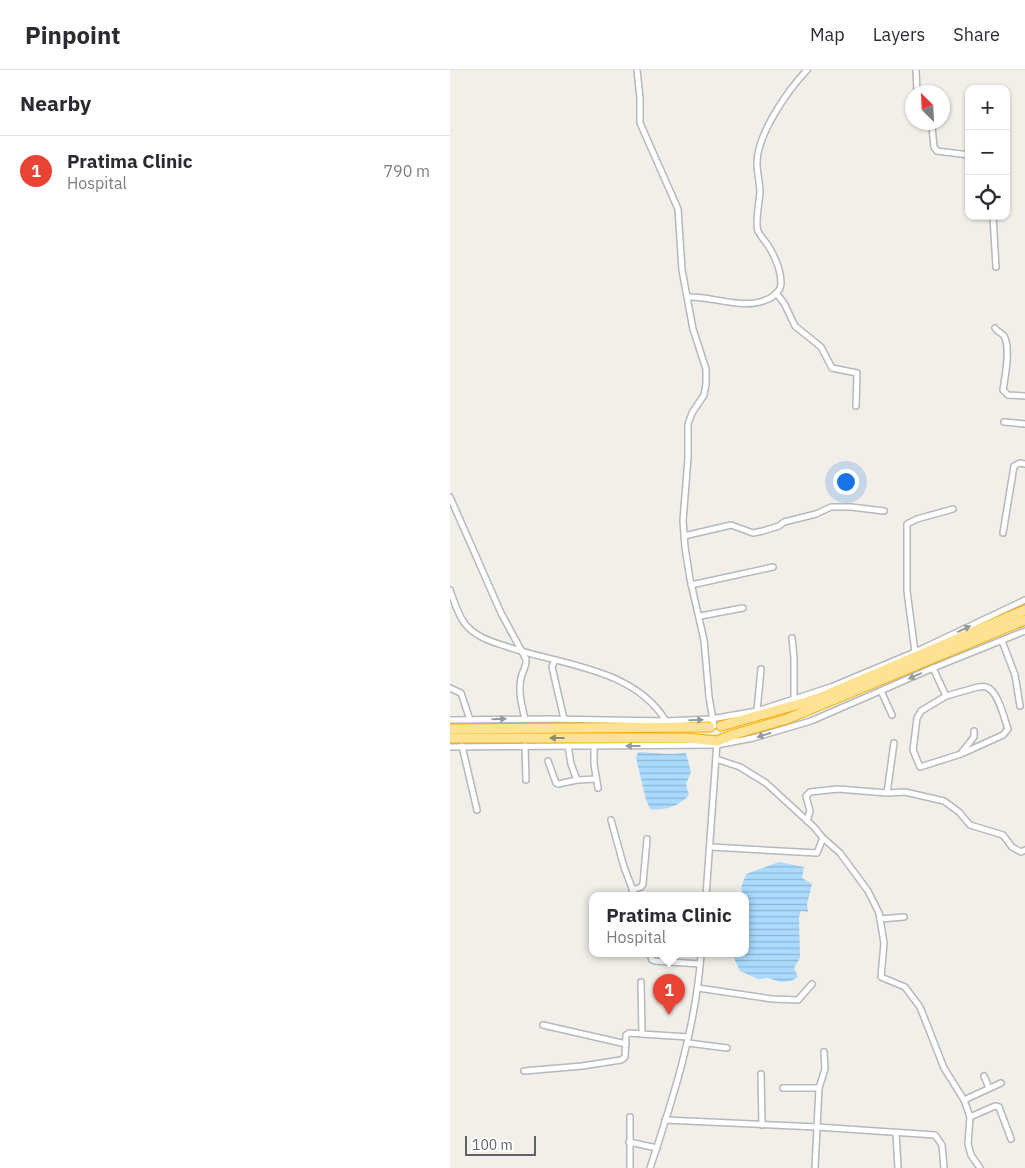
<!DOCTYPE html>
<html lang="en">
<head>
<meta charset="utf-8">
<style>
	body { margin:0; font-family:"IBM Plex Sans",sans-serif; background:#f2f2f3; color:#2b2b33 }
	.controls { position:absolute; right:15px; top:15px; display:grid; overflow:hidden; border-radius:10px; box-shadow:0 1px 4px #0004 }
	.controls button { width:45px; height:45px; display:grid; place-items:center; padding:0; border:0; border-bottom:1px solid #e1e1e2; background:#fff; color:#2b2b33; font:25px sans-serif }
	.compass { position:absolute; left:455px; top:15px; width:45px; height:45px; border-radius:50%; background:#fff; box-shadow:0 1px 4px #0004; rotate:336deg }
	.scale { position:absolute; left:15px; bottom:12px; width:71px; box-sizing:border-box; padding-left:5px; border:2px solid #5f6368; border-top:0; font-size:14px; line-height:18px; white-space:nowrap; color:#5f6368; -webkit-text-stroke:4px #fff; paint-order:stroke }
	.you { position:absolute; left:395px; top:411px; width:18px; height:18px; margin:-12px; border:4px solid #fff; border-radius:50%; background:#1a73e8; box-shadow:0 0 0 8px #1a73e833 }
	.badge { display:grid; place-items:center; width:32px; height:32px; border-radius:50%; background:#ea4335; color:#fff; font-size:16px; font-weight:700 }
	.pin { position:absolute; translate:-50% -41px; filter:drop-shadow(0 1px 2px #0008) }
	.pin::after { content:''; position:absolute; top:26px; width:18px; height:15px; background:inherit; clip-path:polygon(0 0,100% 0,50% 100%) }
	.popup { position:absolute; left:139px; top:822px; width:160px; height:65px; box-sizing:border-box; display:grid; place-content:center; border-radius:10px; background:#fff; filter:drop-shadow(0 1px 4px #0005); font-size:16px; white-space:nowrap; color:#7c7c81 }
	.popup b { font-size:19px; color:#2b2b33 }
	.popup::after { content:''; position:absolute; left:50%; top:100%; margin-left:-10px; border:10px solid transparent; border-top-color:#fff }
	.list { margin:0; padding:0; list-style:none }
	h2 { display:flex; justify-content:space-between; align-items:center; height:65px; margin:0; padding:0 20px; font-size:21px }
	h2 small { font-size:16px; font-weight:400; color:#7c7c81 }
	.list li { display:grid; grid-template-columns:32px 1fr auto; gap:15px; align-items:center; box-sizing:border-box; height:70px; padding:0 20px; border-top:1px solid #e1e1e2 }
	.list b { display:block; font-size:19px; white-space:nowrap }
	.list p { margin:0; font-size:16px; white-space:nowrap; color:#7c7c81 }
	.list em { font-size:16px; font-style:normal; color:#7c7c81 }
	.icon { flex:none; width:28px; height:28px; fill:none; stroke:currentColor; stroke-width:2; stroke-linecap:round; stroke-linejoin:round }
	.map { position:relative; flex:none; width:575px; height:1098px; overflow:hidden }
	header { display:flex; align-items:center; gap:30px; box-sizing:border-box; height:70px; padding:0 25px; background:#fff; border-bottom:1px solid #e1e1e2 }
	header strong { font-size:24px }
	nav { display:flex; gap:28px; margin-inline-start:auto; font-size:18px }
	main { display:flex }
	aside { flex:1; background:#fff }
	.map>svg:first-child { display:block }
	.water { fill:url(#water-rules) }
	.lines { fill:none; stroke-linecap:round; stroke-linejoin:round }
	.street-casing { stroke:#b5b8bc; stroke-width:8 }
	.highway-casing { stroke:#f9ab00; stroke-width:11 }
	.street { stroke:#fff; stroke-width:5 }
	.highway { stroke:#fde293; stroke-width:9 }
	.oneway { fill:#979a9d }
	.oneway2 { fill:#8e8975 }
</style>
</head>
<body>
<header>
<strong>Pinpoint</strong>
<nav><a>Map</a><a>Layers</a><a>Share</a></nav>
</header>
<main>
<aside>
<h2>Nearby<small></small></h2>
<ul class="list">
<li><span class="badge">1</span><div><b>Pratima Clinic</b><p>Hospital</p></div><em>790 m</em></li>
</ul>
</aside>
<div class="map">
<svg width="575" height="1098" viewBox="0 0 575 1098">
	<defs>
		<pattern id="water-rules" width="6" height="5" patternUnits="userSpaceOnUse" patternTransform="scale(1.25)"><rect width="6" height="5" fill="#aadaff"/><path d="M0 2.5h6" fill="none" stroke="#8eb4d2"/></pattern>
	</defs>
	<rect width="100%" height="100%" fill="#f1efe8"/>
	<g class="water">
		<path d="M 188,682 L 219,684 L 236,683 L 241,702 L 236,714 L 239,725 C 230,736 214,741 200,739 L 196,730 L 186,688 Z"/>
		<path d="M 329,792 L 354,797 L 352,808 L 362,814 L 357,834 L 358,842 L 351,841 L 349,847 L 350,888 L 344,898 L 348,907 L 341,911 L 331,912 L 318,908 L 308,909 L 290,901 L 282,884 L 295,884 L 295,826 L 292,826 L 293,824 L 291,818 L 296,804 Z"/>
	</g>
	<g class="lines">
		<g class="street-casing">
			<g id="street">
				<path d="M 187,0 L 190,28 L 190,53 L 228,139 L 232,200 L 243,259 L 256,299 L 256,314 L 254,325 L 242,343 L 238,354 L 238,388 L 233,451 L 235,477 L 240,509 L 254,570 L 259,627 L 264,656"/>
				<path d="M 466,0 L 467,22"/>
				<path d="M 468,52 L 482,56 L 484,77 L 487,81 L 519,85"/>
				<path d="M 543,146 L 546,197"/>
				<path d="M 326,223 L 334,233 L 345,256 L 371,277 L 382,298 L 407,303 L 406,336"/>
				<path d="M 238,227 C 260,226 292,239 313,231 C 321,229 331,222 331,213 C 331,201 325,187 319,177 C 316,172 311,167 308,161 C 305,154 309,132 310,123 C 310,113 307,103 307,93 C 307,64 338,20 357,0"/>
				<path d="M 545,258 C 547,262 551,262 554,266 C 561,278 555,307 553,320 L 558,325 L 575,326"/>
				<path d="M 554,352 L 575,354"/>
				<path d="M 0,427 L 51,543 L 76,589 C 77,597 72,601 71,608 C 68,621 72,637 75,649"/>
				<path d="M 553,463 L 564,396 L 570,393 L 575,394"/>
				<path d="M 234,466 L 281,455 L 303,463 L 313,461 L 329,456 L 334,452 L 366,444 L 381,437 L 401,437 L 434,441"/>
				<path d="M 241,515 L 323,497"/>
				<path d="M 0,520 C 4,531 8,545 15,554 C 26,567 40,571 55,576 C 109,595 183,597 216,651"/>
				<path d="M 250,546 L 293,538"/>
				<path d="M 342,568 L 344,588 L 344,629"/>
				<path d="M 552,571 L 565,605 L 570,636"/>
				<path d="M 465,582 L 457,521 L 457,454 L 467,449 L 503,439"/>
				<path d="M 105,590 L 102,597 L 114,649"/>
				<path d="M 483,598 L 496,626"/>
				<path d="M 528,617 C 531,617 533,616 536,617 C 548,620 554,648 558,659 L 553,665 L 511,684 L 470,697 L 463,680 L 467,648 L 471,641 L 496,626 Z"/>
				<path d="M 0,618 L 11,623 L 20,650"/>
				<path d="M 431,621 L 442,645"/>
				<path d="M 307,641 L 311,599"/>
				<path d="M 0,650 L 96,649 L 216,651 L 261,649 L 307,641 L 381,617 L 465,582 L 575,530"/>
				<path d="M 12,676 L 27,740"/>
				<path d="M 75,676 L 76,710"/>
				<path d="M 118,676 L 121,694 L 127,710"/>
				<path d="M 144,676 L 144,694 L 148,718"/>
				<path d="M 0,677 L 267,675 L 303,668 L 361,651 L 483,598 L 575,561"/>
				<path d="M 512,682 L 524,667 L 524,661"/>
				<path d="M 266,689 L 290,697 L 316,713 L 364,757 L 373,768 L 390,783 L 418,821 L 429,843 L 434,873 L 431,907 L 455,917 L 470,937 L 494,998 L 514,1030 L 518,1041 L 520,1047 L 518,1074 L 521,1085 L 530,1098"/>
				<path d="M 98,691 L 106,713 L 108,714 L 127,710 L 146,709"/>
				<path d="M 437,723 L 444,673"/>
				<path d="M 161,750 L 174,797 L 185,826"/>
				<path d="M 357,751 L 360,741 L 356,726 L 360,722 L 388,719 L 437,723 L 455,722 L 494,731 L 509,742 L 520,755 L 553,765 L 562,777 L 571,782 L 575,780"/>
				<path d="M 261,777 L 367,783 L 373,768"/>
				<path d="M 182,820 L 191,817 L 193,814 L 197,769"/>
				<path d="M 256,826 L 267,672"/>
				<path d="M 430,849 L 454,847"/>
				<path d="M 200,884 L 202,890 L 205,891 L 250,894"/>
				<path d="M 191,912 L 192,964 L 238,967"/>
				<path d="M 248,918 L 322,929 L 348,930 L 362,914"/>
				<path d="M 93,955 L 176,974"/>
				<path d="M 238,973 L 277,978"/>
				<path d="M 74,1001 L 132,996 L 171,990 L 175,987 L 176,965 L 179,963 L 192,964"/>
				<path d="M 311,1004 L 312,1055"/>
				<path d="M 534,1006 L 539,1018"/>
				<path d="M 333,1018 L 369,1018 L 365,1098"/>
				<path d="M 369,1018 L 375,999 L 374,982"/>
				<path d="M 514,1030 L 551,1013"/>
				<path d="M 180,1047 L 180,1098"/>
				<path d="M 520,1047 L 545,1036 L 549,1037 L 561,1069"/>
				<path d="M 215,1050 L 367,1057 L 485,1065 L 492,1075 L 494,1098"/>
				<path d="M 446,1063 L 448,1098"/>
				<path d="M 179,1072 L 207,1078"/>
				<path d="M 200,1098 C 223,1029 246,957 251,884"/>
			</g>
		</g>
		<g class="highway-casing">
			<g id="highway">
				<path d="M 271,656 L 367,629 L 575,540"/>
				<path d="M 0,659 L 260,657"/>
				<path d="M 0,668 L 237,668 L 267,671 L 285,664 L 337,649 L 575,550"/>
			</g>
		</g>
		<use href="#street" class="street"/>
		<use href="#highway" class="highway"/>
	</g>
	<defs><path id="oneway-solid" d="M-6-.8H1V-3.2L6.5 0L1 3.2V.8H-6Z" transform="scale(1.25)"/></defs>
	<g class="oneway">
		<use href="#oneway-solid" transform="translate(514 559) rotate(-25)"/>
		<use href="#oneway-solid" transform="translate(465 606) rotate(156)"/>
		<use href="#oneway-solid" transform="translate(49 649) rotate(-1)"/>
		<use href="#oneway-solid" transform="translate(246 650) rotate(-2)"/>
		<use href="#oneway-solid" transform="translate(314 665) rotate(163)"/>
		<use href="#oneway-solid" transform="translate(183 676) rotate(180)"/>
	</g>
	<use class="oneway2" href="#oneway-solid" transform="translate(107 668) rotate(-180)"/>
</svg>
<div class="controls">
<button>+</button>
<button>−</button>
<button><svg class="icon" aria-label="locate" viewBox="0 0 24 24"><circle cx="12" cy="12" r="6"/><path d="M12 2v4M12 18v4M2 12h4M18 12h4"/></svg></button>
</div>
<svg class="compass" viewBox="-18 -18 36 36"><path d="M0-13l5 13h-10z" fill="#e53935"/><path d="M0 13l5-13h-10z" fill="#7c7c81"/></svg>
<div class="scale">100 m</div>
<div class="you"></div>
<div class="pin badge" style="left:219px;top:945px">1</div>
<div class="popup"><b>Pratima Clinic</b>Hospital</div>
</div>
</main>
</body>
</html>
